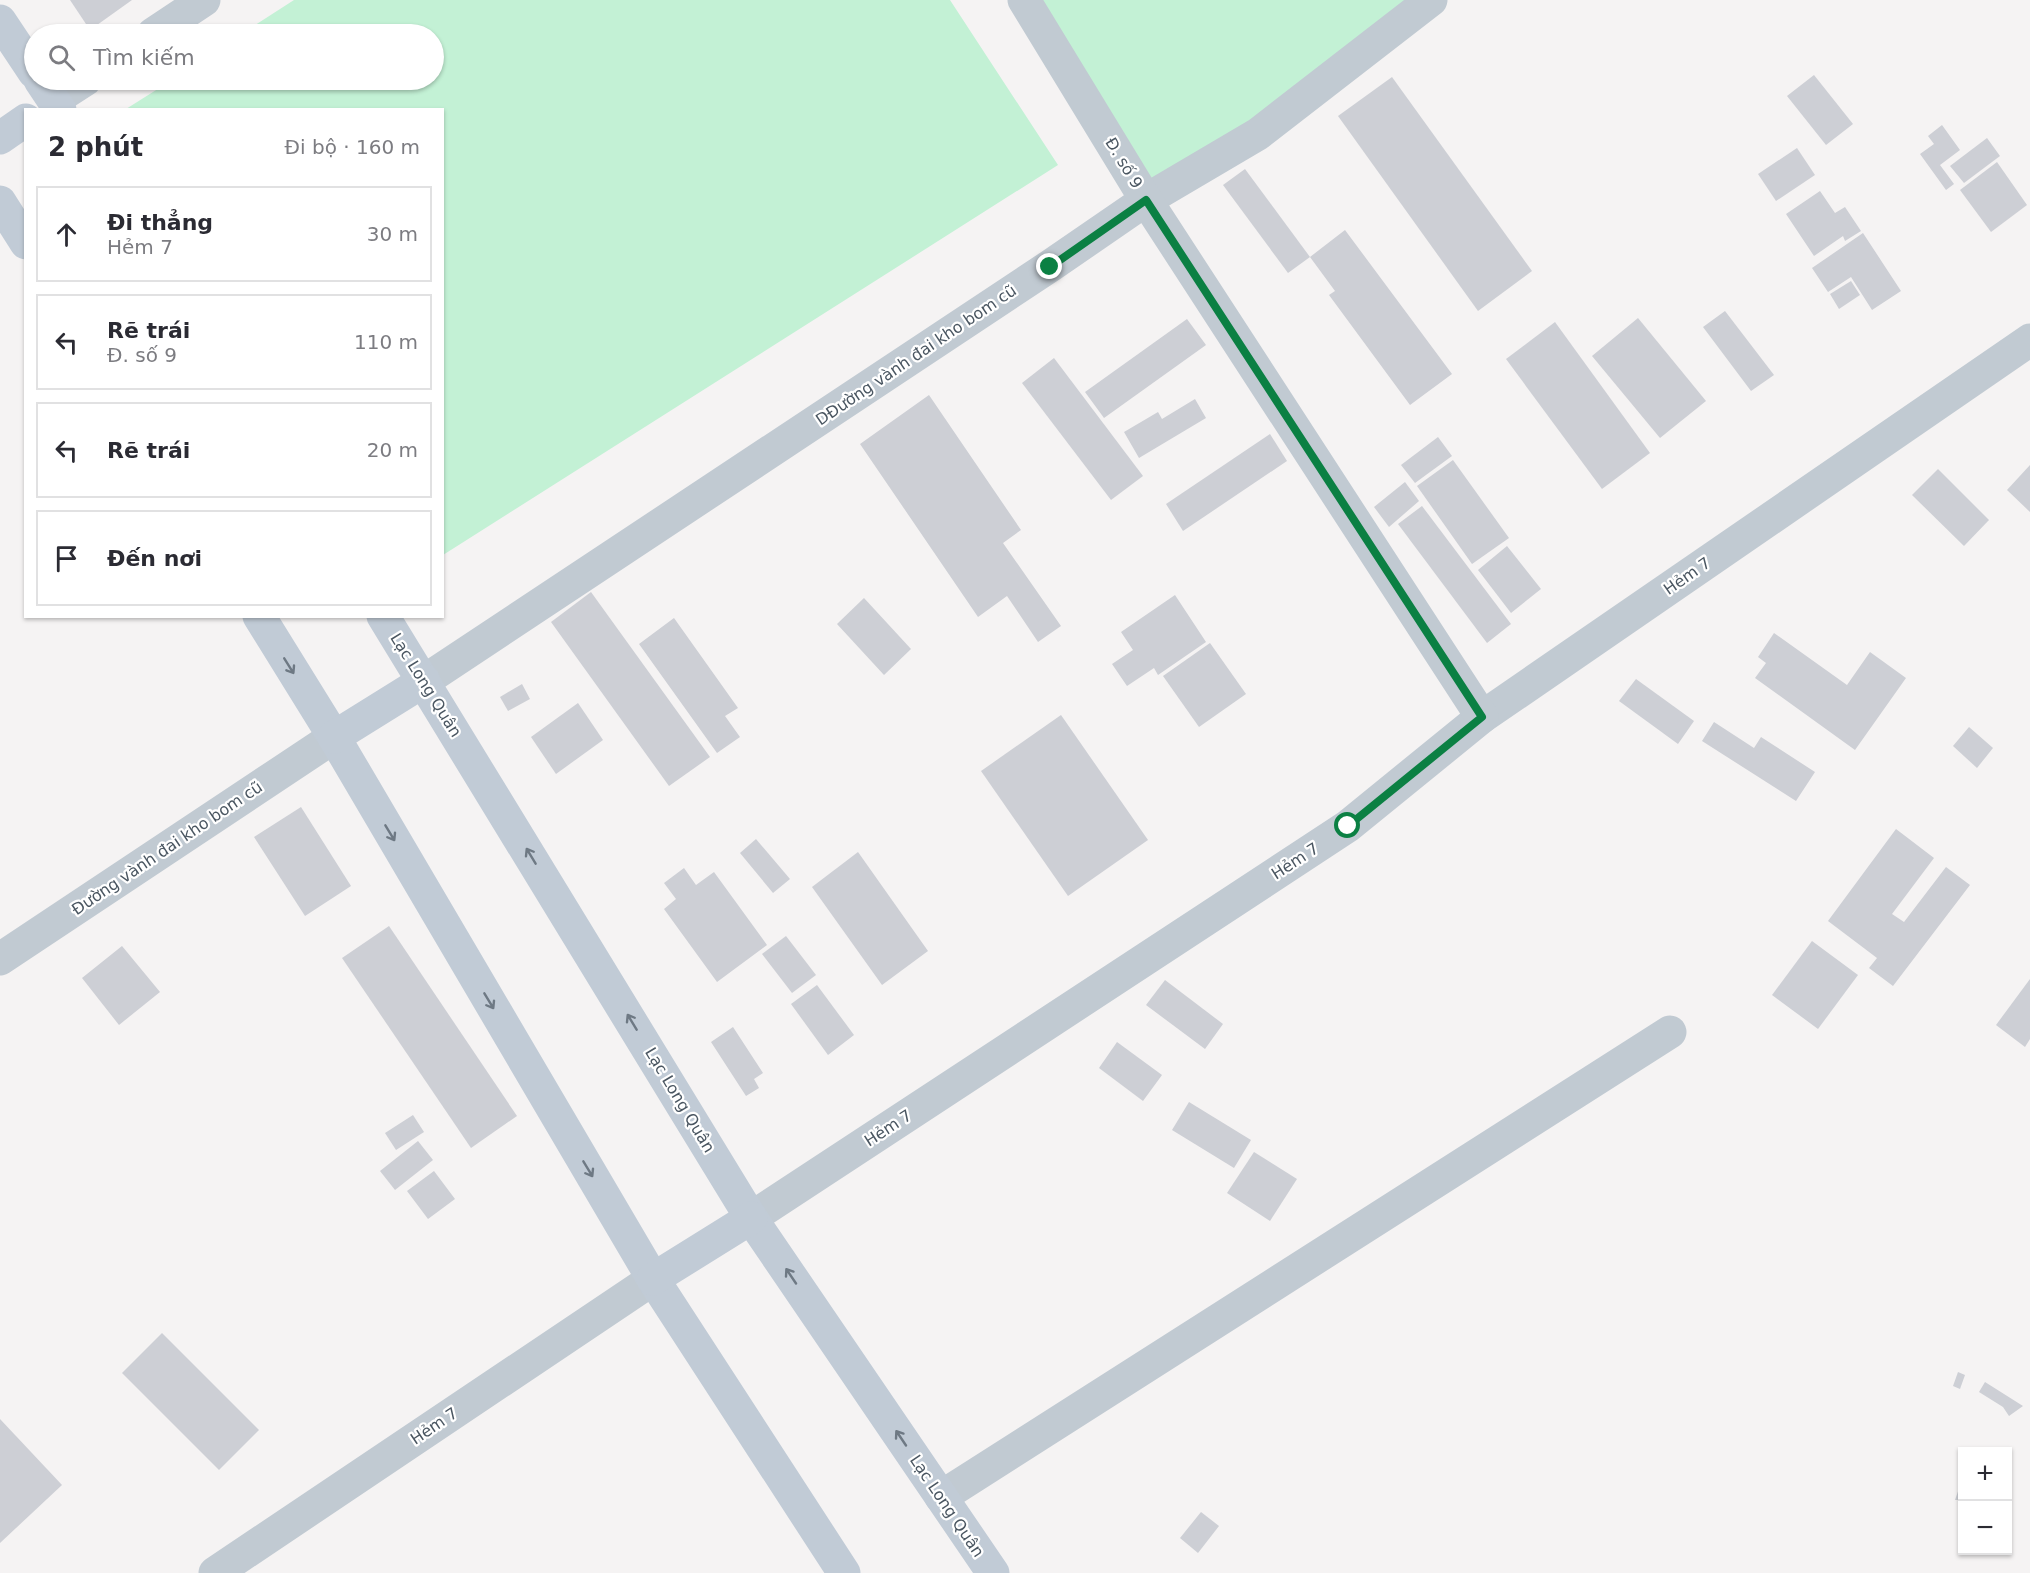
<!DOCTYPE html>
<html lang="vi">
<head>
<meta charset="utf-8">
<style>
	body { margin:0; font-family:"DejaVu Sans",sans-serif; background:#f2f2f3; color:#2b2b33 }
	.controls { position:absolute; right:18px; bottom:18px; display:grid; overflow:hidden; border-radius:0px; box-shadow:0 2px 4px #0004 }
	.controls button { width:54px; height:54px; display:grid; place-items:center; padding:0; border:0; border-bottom:2px solid #e1e1e2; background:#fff; color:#2b2b33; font:30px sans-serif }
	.stop { position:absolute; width:18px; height:18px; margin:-14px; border:4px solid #0b8043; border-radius:50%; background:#fff }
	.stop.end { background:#0b8043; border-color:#fff; box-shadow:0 2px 6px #0008 }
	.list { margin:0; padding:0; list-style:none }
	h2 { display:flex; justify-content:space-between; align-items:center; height:78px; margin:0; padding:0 24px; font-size:26px }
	h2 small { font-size:20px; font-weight:400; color:#7c7c81 }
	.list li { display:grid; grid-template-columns:39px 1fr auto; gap:18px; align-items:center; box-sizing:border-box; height:96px; margin:0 12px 12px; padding:0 12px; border:2px solid #e1e1e2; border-radius:0px }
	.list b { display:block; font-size:22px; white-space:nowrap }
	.list p { margin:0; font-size:20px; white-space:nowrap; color:#7c7c81 }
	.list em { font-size:20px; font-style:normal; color:#7c7c81 }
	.icon { flex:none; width:33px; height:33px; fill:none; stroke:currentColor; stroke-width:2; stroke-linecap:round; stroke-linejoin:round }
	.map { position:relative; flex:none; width:2030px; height:1573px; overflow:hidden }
	.search { position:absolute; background:#fff; box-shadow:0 2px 4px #0004; left:24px; top:24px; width:420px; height:66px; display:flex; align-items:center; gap:15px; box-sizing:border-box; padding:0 21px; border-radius:33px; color:#7c7c81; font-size:22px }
	.panel { position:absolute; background:#fff; box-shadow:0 2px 4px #0004; left:24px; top:108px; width:420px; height:510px; border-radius:0px }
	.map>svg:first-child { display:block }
	.green { fill:#c3f1d5 }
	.building { fill:#cdcfd5 }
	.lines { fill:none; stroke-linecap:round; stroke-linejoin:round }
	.minor { stroke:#c1cad2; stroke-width:33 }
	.tertiary { stroke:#c1cad2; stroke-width:33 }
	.secondary { stroke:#c1cbd6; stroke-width:33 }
	.oneway { stroke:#6e7984 }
	.route { stroke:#0b8043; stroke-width:8 }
	.labels { text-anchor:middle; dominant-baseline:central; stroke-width:4.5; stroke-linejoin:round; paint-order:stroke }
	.street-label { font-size:16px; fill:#4a5661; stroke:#fff }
</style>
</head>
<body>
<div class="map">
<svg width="2030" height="1573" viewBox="0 0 2030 1573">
	<rect width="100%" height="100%" fill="#f5f3f3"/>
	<g class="green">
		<path d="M 294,0 L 950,0 L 1058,165 L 443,555 L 442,110 L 126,109 L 172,80 L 434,80 L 434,34 L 241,34 Z"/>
		<path d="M 1024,0 L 1438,0 L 1146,200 Z"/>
	</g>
	<g class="building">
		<path d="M 70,0 L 132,0 L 90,30 Z"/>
		<path d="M 1814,75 L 1853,124 L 1826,145 L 1787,96 Z"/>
		<path d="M 1392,77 L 1532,271 L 1478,311 L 1338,116 Z"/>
		<path d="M 1942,125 L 1960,150 L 1940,165 L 1954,184 L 1946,190 L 1920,154 L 1934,144 L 1928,136 Z"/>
		<path d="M 1987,138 L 2000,156 L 1964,183 L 1950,166 Z"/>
		<path d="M 1797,148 L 1815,175 L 1776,201 L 1758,174 Z"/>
		<path d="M 1997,162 L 2027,205 L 1991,232 L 1960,190 Z"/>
		<path d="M 1245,169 L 1310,257 L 1288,273 L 1223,185 Z"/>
		<path d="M 1820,191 L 1835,213 L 1845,207 L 1861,231 L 1845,241 L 1843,236 L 1814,256 L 1786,214 Z"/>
		<path d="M 1345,230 L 1452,374 L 1410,405 L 1329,295 L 1335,291 L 1310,257 Z"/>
		<path d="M 1863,233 L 1901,291 L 1872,310 L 1851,277 L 1828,292 L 1812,268 Z"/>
		<path d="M 1851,281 L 1860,295 L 1839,309 L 1830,294 Z"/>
		<path d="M 1725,311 L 1774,375 L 1751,391 L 1703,327 Z"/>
		<path d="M 1638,318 L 1706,401 L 1660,438 L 1592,356 Z"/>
		<path d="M 1187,319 L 1206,345 L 1104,418 L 1085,392 Z"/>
		<path d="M 1555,322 L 1650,453 L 1602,489 L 1506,359 Z"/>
		<path d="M 1054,358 L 1143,476 L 1111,500 L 1022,383 Z"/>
		<path d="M 929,395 L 1021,530 L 1003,543 L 1061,626 L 1038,642 L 1007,596 L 978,617 L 860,444 Z"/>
		<path d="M 1195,399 L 1206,418 L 1139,458 L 1124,432 L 1158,412 L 1162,419 Z"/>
		<path d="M 1270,434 L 1287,461 L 1183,531 L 1166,504 Z"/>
		<path d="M 1438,437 L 1452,456 L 1415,483 L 1401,465 Z"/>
		<path d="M 1453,460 L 1509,538 L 1472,564 L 1417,486 Z"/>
		<path d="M 2030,465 L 2030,512 L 2007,490 Z"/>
		<path d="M 1938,469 L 1989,520 L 1964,546 L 1912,495 Z"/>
		<path d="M 1405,482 L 1419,501 L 1389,527 L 1374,507 Z"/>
		<path d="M 1422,506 L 1511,624 L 1487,643 L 1398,524 Z"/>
		<path d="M 1507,546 L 1541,589 L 1511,613 L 1478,570 Z"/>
		<path d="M 591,592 L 710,757 L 669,786 L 551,622 Z"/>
		<path d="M 1175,595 L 1206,642 L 1158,675 L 1154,668 L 1127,686 L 1112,664 L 1133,650 L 1121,632 Z"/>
		<path d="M 864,598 L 911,649 L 884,675 L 837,624 Z"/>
		<path d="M 674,618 L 738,708 L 725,716 L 740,737 L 717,753 L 639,644 Z"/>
		<path d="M 1774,633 L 1847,685 L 1870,652 L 1906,678 L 1855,750 L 1755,678 L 1766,663 L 1758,657 Z"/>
		<path d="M 1210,643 L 1246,694 L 1199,727 L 1163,676 Z"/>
		<path d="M 1636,679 L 1694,721 L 1678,744 L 1619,701 Z"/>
		<path d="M 522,684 L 530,699 L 508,711 L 500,697 Z"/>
		<path d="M 578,703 L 603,740 L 556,774 L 531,737 Z"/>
		<path d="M 1061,715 L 1148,840 L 1068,896 L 981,771 Z"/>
		<path d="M 1714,722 L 1754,748 L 1761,737 L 1815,772 L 1796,801 L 1702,741 Z"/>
		<path d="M 1969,727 L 1993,748 L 1977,768 L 1953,746 Z"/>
		<path d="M 301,807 L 351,886 L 305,916 L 254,837 Z"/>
		<path d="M 1896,829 L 1934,858 L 1892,914 L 1904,922 L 1946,867 L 1970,885 L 1893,986 L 1869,968 L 1877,958 L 1828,921 Z"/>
		<path d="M 756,839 L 790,879 L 773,893 L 740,853 Z"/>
		<path d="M 858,852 L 928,951 L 882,985 L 812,887 Z"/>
		<path d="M 684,868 L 696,885 L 714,872 L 767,945 L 717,982 L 664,909 L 676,899 L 664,883 Z"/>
		<path d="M 389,926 L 517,1116 L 471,1148 L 342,958 Z"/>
		<path d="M 786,936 L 816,975 L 792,993 L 762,954 Z"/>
		<path d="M 1812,941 L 1858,975 L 1818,1029 L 1772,995 Z"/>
		<path d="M 122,946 L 160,992 L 119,1025 L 82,978 Z"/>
		<path d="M 2030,979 L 2030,1039 L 2025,1047 L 1996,1025 Z"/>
		<path d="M 1165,980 L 1223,1024 L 1205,1049 L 1146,1005 Z"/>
		<path d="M 817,985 L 854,1035 L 828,1055 L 791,1004 Z"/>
		<path d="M 733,1027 L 763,1073 L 754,1079 L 759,1088 L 746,1096 L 711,1042 Z"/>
		<path d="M 1117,1042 L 1162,1075 L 1143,1101 L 1099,1068 Z"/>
		<path d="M 1189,1102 L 1251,1140 L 1234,1168 L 1172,1130 Z"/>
		<path d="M 413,1115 L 424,1132 L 396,1150 L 385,1133 Z"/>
		<path d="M 418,1141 L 433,1160 L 395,1190 L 380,1171 Z"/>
		<path d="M 1254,1152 L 1297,1179 L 1270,1221 L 1227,1193 Z"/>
		<path d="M 434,1171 L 455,1199 L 428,1219 L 407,1191 Z"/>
		<path d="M 162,1333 L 259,1430 L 219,1470 L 122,1373 Z"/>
		<path d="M 1958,1372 L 1965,1375 L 1960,1389 L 1953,1386 Z"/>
		<path d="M 1985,1382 L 2023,1406 L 2009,1416 L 2003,1407 L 1979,1392 Z"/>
		<path d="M 0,1419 L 62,1485 L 0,1543 Z"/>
		<path d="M 1962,1480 L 1962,1500 L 1955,1500 Z"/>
		<path d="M 1201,1512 L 1219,1526 L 1198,1553 L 1180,1538 Z"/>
	</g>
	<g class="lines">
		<g class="minor">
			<path d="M 153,34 L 204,0"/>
			<path d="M 54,100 L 85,80"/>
			<path d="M 424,681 L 1050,266 L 1146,200 L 1258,134 L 1431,0"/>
			<path d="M 0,959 L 334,737"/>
			<path d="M 751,1218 L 1348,826 L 1482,717 L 2030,340"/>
			<path d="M 941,1497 L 1670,1032"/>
			<path d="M 215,1573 L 653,1279"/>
		</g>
		<path class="tertiary" d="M 1024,0 L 1146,200 L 1482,717"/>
		<g class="secondary">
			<path d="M 0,21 L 34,72"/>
			<path d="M 40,80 L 60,110"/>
			<path d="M 0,138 L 26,120"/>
			<path d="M 0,202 L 26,243"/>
			<path d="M 259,616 L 334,737 L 653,1279 L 844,1573"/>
			<path d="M 383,616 L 751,1218 L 993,1573"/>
			<path d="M 334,737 L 424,681"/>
			<path d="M 653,1279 L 751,1218"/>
		</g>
	</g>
	<defs><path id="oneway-shaft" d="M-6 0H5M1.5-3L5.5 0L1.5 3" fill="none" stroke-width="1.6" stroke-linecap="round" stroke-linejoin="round" transform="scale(1.5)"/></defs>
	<g class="oneway">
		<use href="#oneway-shaft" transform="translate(289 666) rotate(58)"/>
		<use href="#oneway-shaft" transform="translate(390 833) rotate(59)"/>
		<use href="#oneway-shaft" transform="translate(531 856) rotate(-121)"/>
		<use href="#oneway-shaft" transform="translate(489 1001) rotate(59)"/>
		<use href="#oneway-shaft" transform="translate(632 1022) rotate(-121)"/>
		<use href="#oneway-shaft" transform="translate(588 1169) rotate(59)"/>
		<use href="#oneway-shaft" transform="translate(791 1276) rotate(-124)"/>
		<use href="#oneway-shaft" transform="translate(901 1438) rotate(-124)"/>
	</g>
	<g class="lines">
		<path class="route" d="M 1050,267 L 1146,200 L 1482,717 L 1348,826"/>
	</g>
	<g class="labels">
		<g class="street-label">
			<text transform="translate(1124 163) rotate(59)">Đ. số 9</text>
			<text transform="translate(916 355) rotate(-34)">DĐường vành đai kho bom cũ</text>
			<text transform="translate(1687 576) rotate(-35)">Hẻm 7</text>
			<text transform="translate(426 685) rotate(58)">Lạc Long Quân</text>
			<text transform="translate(167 848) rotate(-34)">Đường vành đai kho bom cũ</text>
			<text transform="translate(1295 861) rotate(-33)">Hẻm 7</text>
			<text transform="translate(680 1100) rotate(59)">Lạc Long Quân</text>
			<text transform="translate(888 1128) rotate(-33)">Hẻm 7</text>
			<text transform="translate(434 1426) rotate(-34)">Hẻm 7</text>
			<text transform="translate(947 1506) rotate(56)">Lạc Long Quân</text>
		</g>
	</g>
</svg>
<div class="controls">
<button>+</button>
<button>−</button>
</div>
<div class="stop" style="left:1348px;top:826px"></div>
<div class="stop end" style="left:1050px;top:267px"></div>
<div class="search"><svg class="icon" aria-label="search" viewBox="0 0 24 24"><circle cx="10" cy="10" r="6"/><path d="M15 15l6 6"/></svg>Tìm kiếm</div>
<section class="panel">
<h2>2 phút<small>Đi bộ · 160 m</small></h2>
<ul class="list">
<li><svg class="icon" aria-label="ahead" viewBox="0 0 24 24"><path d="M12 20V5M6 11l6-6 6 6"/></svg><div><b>Đi thẳng</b><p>Hẻm 7</p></div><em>30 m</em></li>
<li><svg class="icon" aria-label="left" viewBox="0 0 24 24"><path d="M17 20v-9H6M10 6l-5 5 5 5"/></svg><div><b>Rẽ trái</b><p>Đ. số 9</p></div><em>110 m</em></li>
<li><svg class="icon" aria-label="left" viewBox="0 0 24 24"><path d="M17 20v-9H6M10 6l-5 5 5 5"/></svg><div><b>Rẽ trái</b></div><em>20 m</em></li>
<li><svg class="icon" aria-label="arrive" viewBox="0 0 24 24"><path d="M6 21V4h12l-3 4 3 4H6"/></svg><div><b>Đến nơi</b></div></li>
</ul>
</section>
</div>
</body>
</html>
